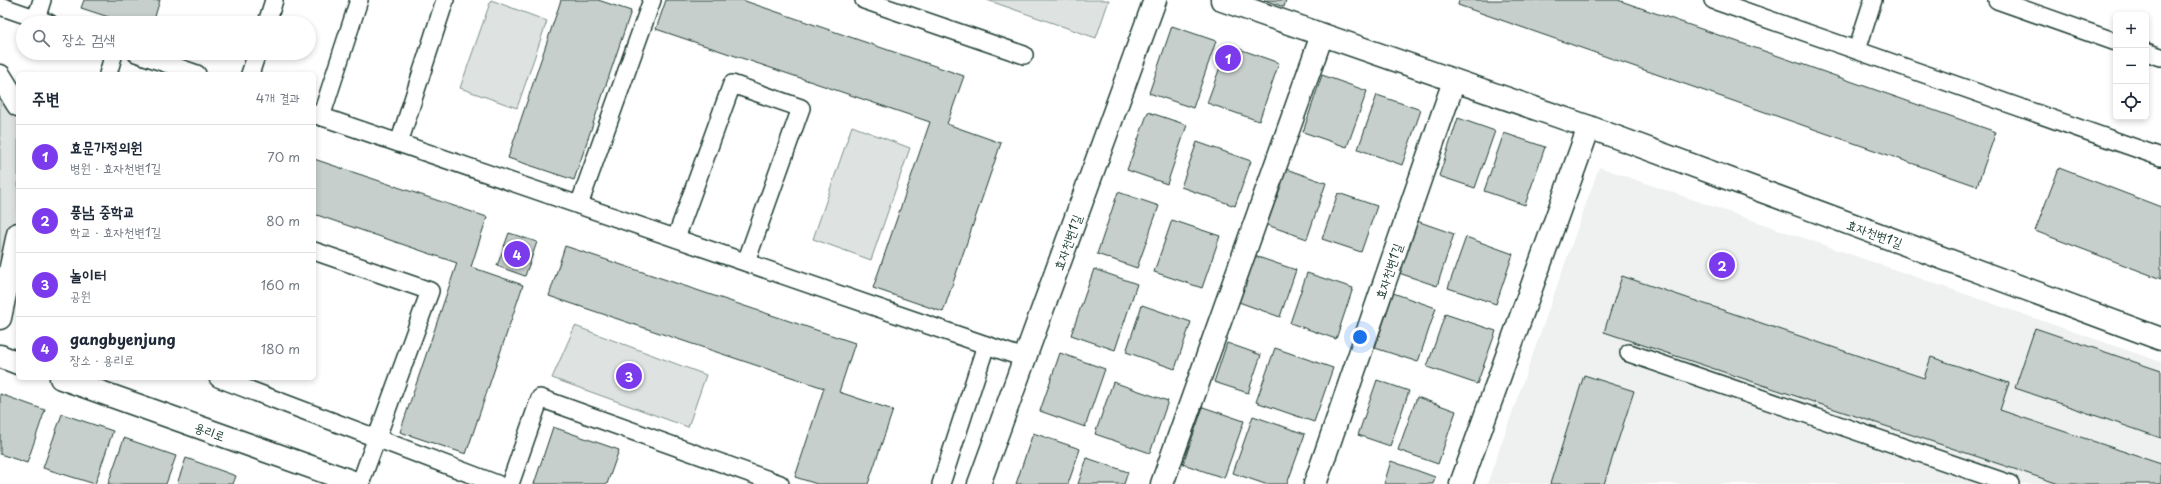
<!DOCTYPE html>
<html lang="ko">
<head>
<meta charset="utf-8">
<style>
	body { margin:0; font-family:"Playpen Sans","Poor Story",sans-serif; background:#f2f2f3; color:#1f2937 }
	.controls { position:absolute; right:12px; top:12px; display:grid; overflow:hidden; border-radius:6px; box-shadow:0 2px 6px #0003 }
	.controls button { width:36px; height:36px; display:grid; place-items:center; padding:0; border:0; border-bottom:1px solid #e0e1e3; background:#fff; color:#1f2937; font:20px sans-serif }
	.you { position:absolute; left:1360px; top:337px; width:14px; height:14px; margin:-10px; border:3px solid #fff; border-radius:50%; background:#1a73e8; box-shadow:0 0 0 6px #1a73e833 }
	.badge { display:grid; place-items:center; width:26px; height:26px; border-radius:50%; background:#7c3aed; color:#fff; font-size:13px; font-weight:700 }
	.pin { position:absolute; translate:-50% -50%; border:2px solid #fff; box-shadow:0 1px 4px #0006 }
	.list { margin:0; padding:0; list-style:none }
	h2 { display:flex; justify-content:space-between; align-items:center; height:52px; margin:0; padding:0 16px; font-size:17px }
	h2 small { font-size:13px; font-weight:400; color:#747a83 }
	.list li { display:grid; grid-template-columns:26px 1fr auto; gap:12px; align-items:center; box-sizing:border-box; height:64px; padding:0 16px; border-top:1px solid #e0e1e3 }
	.list b { display:block; font-size:15px; white-space:nowrap }
	.list p { margin:0; font-size:13px; white-space:nowrap; color:#747a83 }
	.list em { font-size:13px; font-style:normal; color:#747a83 }
	.icon { flex:none; width:22px; height:22px; fill:none; stroke:currentColor; stroke-width:2; stroke-linecap:round; stroke-linejoin:round }
	.map { position:relative; flex:none; width:2161px; height:484px; overflow:hidden }
	.search { position:absolute; background:#fff; box-shadow:0 2px 6px #0003; left:16px; top:16px; width:300px; height:44px; display:flex; align-items:center; gap:10px; box-sizing:border-box; padding:0 14px; border-radius:22px; color:#747a83; font-size:15px }
	.panel { position:absolute; background:#fff; box-shadow:0 2px 6px #0003; left:16px; top:72px; width:300px; height:308px; border-radius:6px }
	.map>svg:first-child { display:block }
	.built { fill:#eef1f0 }
	.green { fill:#dee3e2; stroke:#7e908b }
	.building { fill:#c7cfcc; stroke:#1f3d34 }
	.lines { fill:none; stroke-linecap:round; stroke-linejoin:round }
	.lane-casing { stroke:#1f3d34; stroke-width:20 }
	.street-casing { stroke:#1f3d34; stroke-width:25 }
	.lane { stroke:#fff; stroke-width:17 }
	.street { stroke:#fff; stroke-width:22 }
	.labels { text-anchor:middle; dominant-baseline:central; stroke-width:3; stroke-linejoin:round; paint-order:stroke }
	.street-label { font-size:13px; fill:#1f3d34; stroke:#fff }
</style>
</head>
<body>
<div class="map">
<svg width="2161" height="484" viewBox="0 0 2161 484">
	<rect width="100%" height="100%" fill="#fff"/>
	<filter id="ink" filterUnits="userSpaceOnUse"><feTurbulence type="fractalNoise" baseFrequency=".025" numOctaves="2"/><feDisplacementMap in="SourceGraphic" scale="8" xChannelSelector="R" yChannelSelector="G"/><feConvolveMatrix kernelMatrix="1 2 1 2 8 2 1 2 1" color-interpolation-filters="sRGB"/></filter>
	<g filter="url(#ink)">
		<path class="built" d="M 1599,167 L 2161,362 L 2161,484 L 1487,484 Z"/>
		<g class="green">
			<path d="M 491,0 L 547,21 L 517,108 L 460,88 Z"/>
			<path d="M 987,0 L 1109,0 L 1096,38 Z"/>
			<path d="M 0,76 L 18,105 L 18,234 L 0,309 Z"/>
			<path d="M 852,126 L 910,148 L 871,260 L 813,239 Z"/>
			<path d="M 575,326 L 706,375 L 688,427 L 552,378 Z"/>
		</g>
		<g class="building">
			<path d="M 84,0 L 160,0 L 153,23 L 127,23 L 81,8 Z"/>
			<path d="M 561,0 L 598,0 L 631,11 L 574,180 L 508,158 Z"/>
			<path d="M 666,0 L 742,0 L 964,76 L 947,124 L 1001,143 L 943,312 L 873,288 L 930,122 L 656,29 Z"/>
			<path d="M 1264,0 L 1286,0 L 1284,7 Z"/>
			<path d="M 1459,0 L 1618,0 L 1996,132 L 1977,186 L 1458,5 Z"/>
			<path d="M 1172,26 L 1216,41 L 1193,108 L 1149,93 Z"/>
			<path d="M 1228,45 L 1279,63 L 1259,121 L 1207,103 Z"/>
			<path d="M 1322,75 L 1367,91 L 1347,147 L 1303,132 Z"/>
			<path d="M 1377,95 L 1421,110 L 1402,165 L 1358,149 Z"/>
			<path d="M 1148,112 L 1187,125 L 1167,184 L 1127,170 Z"/>
			<path d="M 1458,118 L 1495,131 L 1475,188 L 1439,176 Z"/>
			<path d="M 1504,133 L 1545,147 L 1525,205 L 1484,191 Z"/>
			<path d="M 1197,142 L 1251,161 L 1235,206 L 1181,187 Z"/>
			<path d="M 314,159 L 487,217 L 471,267 L 523,285 L 466,454 L 400,432 L 457,263 L 314,214 Z"/>
			<path d="M 2059,168 L 2161,207 L 2161,279 L 2035,231 Z"/>
			<path d="M 1286,169 L 1326,183 L 1307,239 L 1267,225 Z"/>
			<path d="M 1118,192 L 1159,206 L 1137,268 L 1097,254 Z"/>
			<path d="M 1338,193 L 1377,206 L 1361,252 L 1322,239 Z"/>
			<path d="M 1172,220 L 1220,236 L 1202,288 L 1154,272 Z"/>
			<path d="M 1414,220 L 1454,234 L 1437,286 L 1396,272 Z"/>
			<path d="M 509,233 L 537,242 L 525,276 L 497,266 Z"/>
			<path d="M 1466,237 L 1513,254 L 1496,304 L 1448,288 Z"/>
			<path d="M 565,246 L 855,343 L 839,392 L 893,410 L 868,484 L 817,484 L 795,477 L 824,388 L 549,296 Z"/>
			<path d="M 1252,255 L 1296,270 L 1280,317 L 1236,301 Z"/>
			<path d="M 1094,269 L 1137,284 L 1115,350 L 1071,335 Z"/>
			<path d="M 1307,273 L 1353,288 L 1336,339 L 1290,323 Z"/>
			<path d="M 1622,276 L 1924,378 L 1931,357 L 2009,383 L 2000,410 L 2161,464 L 2161,484 L 2059,484 L 1604,332 Z"/>
			<path d="M 1393,293 L 1436,308 L 1418,362 L 1375,348 Z"/>
			<path d="M 1142,305 L 1191,322 L 1175,369 L 1126,352 Z"/>
			<path d="M 1445,314 L 1496,331 L 1477,384 L 1427,367 Z"/>
			<path d="M 2035,328 L 2161,371 L 2161,438 L 2015,388 Z"/>
			<path d="M 1227,343 L 1261,355 L 1248,393 L 1214,382 Z"/>
			<path d="M 1275,348 L 1333,368 L 1314,422 L 1256,402 Z"/>
			<path d="M 1060,353 L 1105,369 L 1085,427 L 1040,411 Z"/>
			<path d="M 1584,375 L 1634,391 L 1604,484 L 1550,484 Z"/>
			<path d="M 1377,380 L 1409,391 L 1390,446 L 1358,435 Z"/>
			<path d="M 1113,382 L 1168,401 L 1150,453 L 1095,434 Z"/>
			<path d="M 0,394 L 45,410 L 27,463 L 0,454 Z"/>
			<path d="M 1417,397 L 1456,411 L 1438,464 L 1398,450 Z"/>
			<path d="M 1203,407 L 1244,421 L 1224,478 L 1183,464 Z"/>
			<path d="M 62,414 L 113,431 L 95,484 L 43,468 Z"/>
			<path d="M 1253,416 L 1305,434 L 1287,484 L 1265,484 L 1233,473 Z"/>
			<path d="M 553,427 L 619,450 L 607,484 L 534,484 Z"/>
			<path d="M 1033,433 L 1080,449 L 1068,484 L 1016,484 Z"/>
			<path d="M 124,438 L 176,456 L 166,484 L 108,484 Z"/>
			<path d="M 186,458 L 236,476 L 233,484 L 177,484 Z"/>
			<path d="M 1087,458 L 1128,472 L 1124,484 L 1078,484 Z"/>
			<path d="M 1391,461 L 1435,477 L 1433,484 L 1384,484 Z"/>
		</g>
		<g class="lines">
			<g class="lane-casing">
				<g id="lane">
					<path d="M 864,0 L 1024,55"/>
					<path d="M 1713,0 L 2161,157"/>
					<path d="M 1997,0 L 2116,42"/>
					<path d="M 0,6 L 49,23"/>
					<path d="M 36,19 L 42,0"/>
					<path d="M 267,23 L 274,0"/>
					<path d="M 1857,50 L 1873,0"/>
					<path d="M 2146,52 L 2161,57"/>
					<path d="M 136,53 L 197,74"/>
					<path d="M 108,74 L 114,53"/>
					<path d="M 250,74 L 257,53"/>
					<path d="M 314,114 L 1024,358"/>
					<path d="M 321,117 L 359,0"/>
					<path d="M 399,143 L 445,0"/>
					<path d="M 579,205 L 652,0"/>
					<path d="M 676,238 L 732,84 L 801,108 L 746,262"/>
					<path d="M 314,251 L 430,291 L 360,484"/>
					<path d="M 1629,353 L 2010,484"/>
					<path d="M 218,378 L 497,484"/>
					<path d="M 510,484 L 540,398 L 780,484"/>
					<path d="M 941,484 L 986,345"/>
				</g>
			</g>
			<g class="street-casing">
				<g id="street">
					<path d="M 1222,0 L 1589,127 L 2161,339"/>
					<path d="M 0,76 L 18,105"/>
					<path d="M 0,318 L 18,234"/>
					<path d="M 0,356 L 18,363"/>
					<path d="M 61,378 L 359,484"/>
					<path d="M 979,484 L 1155,0"/>
					<path d="M 1162,484 L 1322,35"/>
					<path d="M 1315,484 L 1454,81"/>
					<path d="M 1461,484 L 1589,127"/>
				</g>
			</g>
			<use href="#lane" class="lane"/>
			<use href="#street" class="street"/>
		</g>
	</g>
	<g class="labels">
		<g class="street-label">
			<text transform="translate(1875 233) rotate(20)">효자천변1길</text>
			<text transform="translate(1067 242) rotate(-70)">효자천변1길</text>
			<text transform="translate(1388 271) rotate(-71)">효자천변1길</text>
			<text transform="translate(210 431) rotate(20)">용리로</text>
		</g>
	</g>
</svg>
<div class="controls">
<button>+</button>
<button>−</button>
<button><svg class="icon" aria-label="locate" viewBox="0 0 24 24"><circle cx="12" cy="12" r="6"/><path d="M12 2v4M12 18v4M2 12h4M18 12h4"/></svg></button>
</div>
<div class="you"></div>
<div class="pin badge" style="left:1228px;top:58px">1</div>
<div class="pin badge" style="left:1722px;top:265px">2</div>
<div class="pin badge" style="left:629px;top:376px">3</div>
<div class="pin badge" style="left:517px;top:254px">4</div>
<div class="search"><svg class="icon" aria-label="search" viewBox="0 0 24 24"><circle cx="10" cy="10" r="6"/><path d="M15 15l6 6"/></svg>장소 검색</div>
<section class="panel">
<h2>주변<small>4개 결과</small></h2>
<ul class="list">
<li><span class="badge">1</span><div><b>효문가정의원</b><p>병원 · 효자천변1길</p></div><em>70 m</em></li>
<li><span class="badge">2</span><div><b>풍남 중학교</b><p>학교 · 효자천변1길</p></div><em>80 m</em></li>
<li><span class="badge">3</span><div><b>놀이터</b><p>공원</p></div><em>160 m</em></li>
<li><span class="badge">4</span><div><b>gangbyenjung</b><p>장소 · 용리로</p></div><em>180 m</em></li>
</ul>
</section>
</div>
</body>
</html>
